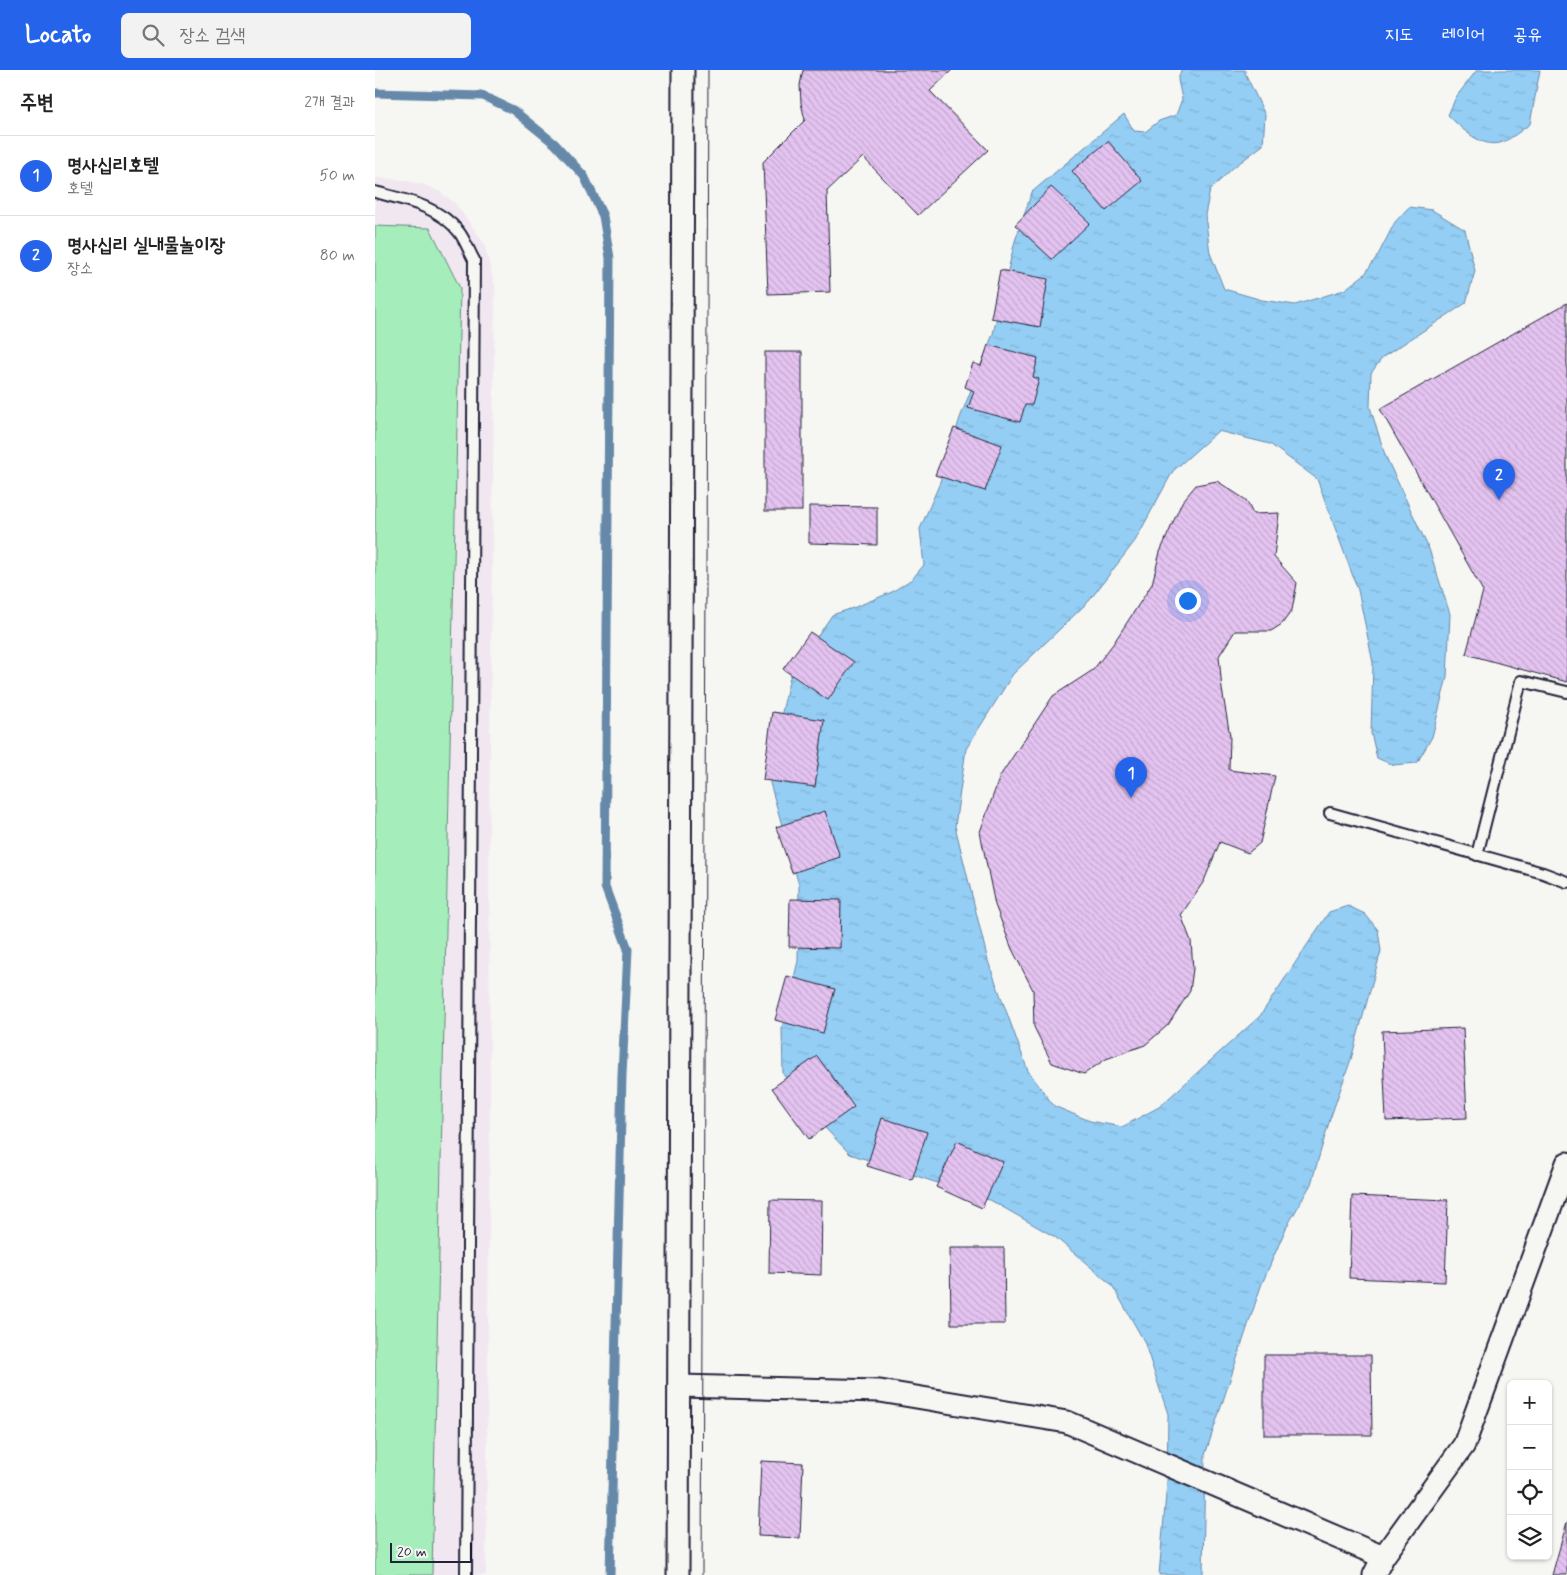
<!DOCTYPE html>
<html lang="ko">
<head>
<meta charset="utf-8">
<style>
	body { margin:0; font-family:Mynerve,"Poor Story",sans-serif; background:#f2f2f2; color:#222 }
	.controls { position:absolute; right:15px; bottom:15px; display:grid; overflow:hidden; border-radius:8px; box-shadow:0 1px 4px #0004 }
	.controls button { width:45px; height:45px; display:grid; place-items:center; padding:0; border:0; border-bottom:1px solid #e0e0e0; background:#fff; color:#222; font:25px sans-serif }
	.scale { position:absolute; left:15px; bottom:12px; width:82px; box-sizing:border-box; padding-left:5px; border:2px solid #22223b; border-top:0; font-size:14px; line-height:18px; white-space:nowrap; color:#22223b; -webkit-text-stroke:4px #f6f6f2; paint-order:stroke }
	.you { position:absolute; left:812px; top:530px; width:18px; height:18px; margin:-12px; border:4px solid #fff; border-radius:50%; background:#1a73e8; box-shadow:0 0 0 8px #1a73e833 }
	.badge { display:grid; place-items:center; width:32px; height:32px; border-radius:50%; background:#2563eb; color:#fff; font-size:16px; font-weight:700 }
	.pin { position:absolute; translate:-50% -41px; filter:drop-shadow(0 1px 2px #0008) }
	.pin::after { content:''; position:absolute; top:26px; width:18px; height:15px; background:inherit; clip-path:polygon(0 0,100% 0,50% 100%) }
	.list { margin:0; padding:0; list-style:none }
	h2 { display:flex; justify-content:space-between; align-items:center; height:65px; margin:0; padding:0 20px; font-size:21px }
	h2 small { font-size:16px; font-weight:400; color:#767676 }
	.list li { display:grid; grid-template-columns:32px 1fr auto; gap:15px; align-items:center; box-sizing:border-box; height:80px; padding:0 20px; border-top:1px solid #e0e0e0 }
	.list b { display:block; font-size:19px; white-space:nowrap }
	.list p { margin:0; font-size:16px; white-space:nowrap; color:#767676 }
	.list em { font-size:16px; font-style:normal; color:#767676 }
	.icon { flex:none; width:28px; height:28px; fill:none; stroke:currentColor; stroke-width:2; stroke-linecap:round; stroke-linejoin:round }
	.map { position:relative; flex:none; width:1192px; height:1505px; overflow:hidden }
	header { display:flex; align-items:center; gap:30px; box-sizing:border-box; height:70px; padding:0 25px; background:#2563eb; color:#fff }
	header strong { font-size:24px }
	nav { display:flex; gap:28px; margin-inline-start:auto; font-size:18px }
	.search { width:350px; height:45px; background:#f2f2f2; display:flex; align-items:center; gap:12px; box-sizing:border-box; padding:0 18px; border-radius:8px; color:#767676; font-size:19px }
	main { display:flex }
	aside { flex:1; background:#fff }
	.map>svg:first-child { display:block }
	.built { fill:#f1e7f1 }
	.green { fill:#a5edbb; stroke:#64887b }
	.water { fill:url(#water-ripples); stroke:#6689aa }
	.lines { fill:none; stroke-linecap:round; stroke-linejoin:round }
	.stream { stroke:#6689aa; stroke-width:9 }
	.building { fill:url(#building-back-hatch); stroke:#22223b }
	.lane-casing { stroke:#22223b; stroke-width:14 }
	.street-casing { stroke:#22223b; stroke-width:25 }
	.lane { stroke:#f6f6f2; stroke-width:10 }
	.street { stroke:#f6f6f2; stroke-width:21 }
	.tram { stroke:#22223b; stroke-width:1 }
</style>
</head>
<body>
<header>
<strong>Locato</strong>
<div class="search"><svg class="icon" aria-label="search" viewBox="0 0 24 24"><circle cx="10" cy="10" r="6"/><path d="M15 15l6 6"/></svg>장소 검색</div>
<nav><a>지도</a><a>레이어</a><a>공유</a></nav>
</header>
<main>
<aside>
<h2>주변<small>2개 결과</small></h2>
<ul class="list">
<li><span class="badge">1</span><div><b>명사십리호텔</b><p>호텔</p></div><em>50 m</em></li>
<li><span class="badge">2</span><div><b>명사십리 실내물놀이장</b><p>장소</p></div><em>80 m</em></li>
</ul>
</aside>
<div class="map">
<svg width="1192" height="1505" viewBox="0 0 1192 1505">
	<defs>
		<pattern id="water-ripples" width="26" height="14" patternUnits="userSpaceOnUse" patternTransform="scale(1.25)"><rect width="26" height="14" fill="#94cef4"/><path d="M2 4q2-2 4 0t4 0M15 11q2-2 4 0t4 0" fill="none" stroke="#7fb1d2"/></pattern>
		<pattern id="building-back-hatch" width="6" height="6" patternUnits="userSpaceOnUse" patternTransform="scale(1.25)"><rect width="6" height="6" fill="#e4c3f0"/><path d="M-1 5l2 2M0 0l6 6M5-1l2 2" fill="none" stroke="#c3a7cf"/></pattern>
	</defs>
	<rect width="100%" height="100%" fill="#f6f6f2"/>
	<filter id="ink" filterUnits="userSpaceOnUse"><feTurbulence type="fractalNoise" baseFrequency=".02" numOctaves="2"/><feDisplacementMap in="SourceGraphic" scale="10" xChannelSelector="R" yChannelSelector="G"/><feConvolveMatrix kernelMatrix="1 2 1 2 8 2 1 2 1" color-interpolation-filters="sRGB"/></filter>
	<g filter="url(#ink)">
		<path class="built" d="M 0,108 L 27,110 L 50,115 L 65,122 L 80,133 L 109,173 L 120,216 L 114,770 L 115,1029 L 111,1505 L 0,1505 Z"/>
		<path class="green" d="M 0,156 L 55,158 L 85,218 L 57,1505 L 0,1505 Z"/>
		<g class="water">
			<path d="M 806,0 L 870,0 L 870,3 L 890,45 L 888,75 L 859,97 L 835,120 L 830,145 L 835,183 L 849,219 L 887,230 L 920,235 L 969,220 L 990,204 L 1003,185 L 1020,152 L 1034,137 L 1057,140 L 1090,160 L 1100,201 L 1091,233 L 1008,287 L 996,303 L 995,337 L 1010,385 L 1054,479 L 1075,544 L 1072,607 L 1057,667 L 1042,693 L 1018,695 L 1002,688 L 996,663 L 998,593 L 983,520 L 942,409 L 895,374 L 843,361 L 798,401 L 760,471 L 714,531 L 638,604 L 591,679 L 580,756 L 613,891 L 653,1001 L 679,1036 L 715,1051 L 747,1057 L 784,1037 L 885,946 L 954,842 L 973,836 L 990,844 L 1003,860 L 1006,881 L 976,989 L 955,1049 L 936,1114 L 911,1158 L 886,1216 L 830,1385 L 828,1505 L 784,1505 L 792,1413 L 793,1344 L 769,1271 L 737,1215 L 680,1167 L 617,1131 L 475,1084 L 431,1038 L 408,1004 L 407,958 L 423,891 L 424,815 L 395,713 L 405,651 L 415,607 L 457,545 L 478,538 L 517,522 L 537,509 L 549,495 L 545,459 L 564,415 L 585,348 L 618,264 L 640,171 L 657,122 L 749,44 L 759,61 L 770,62 L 784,51 L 801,45 L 807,29 L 803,10 Z"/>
			<path d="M 1102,0 L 1165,0 L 1155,54 C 1147,60 1137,68 1128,72 C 1107,80 1086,58 1073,45 L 1081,27 Z"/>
		</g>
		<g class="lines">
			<path class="stream" d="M 0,23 L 108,26 L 138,40 L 180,74 L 209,106 L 228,146 L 235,188 L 230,817 L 253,879 L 247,1005 L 235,1505"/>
		</g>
		<g class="building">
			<path d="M 428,0 L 577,0 L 555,21 L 613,80 L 543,145 L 488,87 L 452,121 L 455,222 L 393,224 L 388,92 L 430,50 L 426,33 L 425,15 Z"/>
			<path d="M 733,71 L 767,111 L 731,141 L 697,101 Z"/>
			<path d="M 676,117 L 715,153 L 677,189 L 640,155 Z"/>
			<path d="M 625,200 L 673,209 L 665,257 L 616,248 Z"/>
			<path d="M 1192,233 L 1192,612 L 1091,584 L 1108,521 L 1005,339 Z"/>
			<path d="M 613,275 L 663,288 L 658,307 L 664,309 L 657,335 L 650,335 L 645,352 L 593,338 L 599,321 L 590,317 L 598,293 L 606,296 Z"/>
			<rect x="390" y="282" width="37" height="159"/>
			<path d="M 579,358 L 627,375 L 610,421 L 560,405 Z"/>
			<path d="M 842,411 L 871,430 L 878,444 L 904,443 L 899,487 L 922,513 L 917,540 L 907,554 L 896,561 L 860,561 L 844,586 L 847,619 L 855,666 L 854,700 L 900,706 L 885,773 L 873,783 L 845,772 L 829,811 L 806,845 L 816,871 L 818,899 L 815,921 L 793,955 L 770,975 L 731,989 L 709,1004 L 677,993 L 659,957 L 658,920 L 637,879 L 620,835 L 605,762 L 625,706 L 678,626 L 718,600 L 738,574 L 777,514 L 785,482 L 807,432 L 821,415 Z"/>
			<path d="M 434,436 L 502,437 L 502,475 L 434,473 Z"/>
			<path d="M 435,562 L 479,592 L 453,630 L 408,599 Z"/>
			<path d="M 397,642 L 449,650 L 440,717 L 388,710 Z"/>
			<path d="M 450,741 L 465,787 L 417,803 L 401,757 Z"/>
			<path d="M 415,829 L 466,830 L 465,878 L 414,877 Z"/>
			<path d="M 412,906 L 460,919 L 448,963 L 400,950 Z"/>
			<path d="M 1088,958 L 1092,1048 L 1011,1051 L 1007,961 Z"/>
			<path d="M 442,986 L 479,1037 L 434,1069 L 397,1018 Z"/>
			<path d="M 507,1048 L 552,1062 L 537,1110 L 492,1096 Z"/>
			<path d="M 582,1071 L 628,1092 L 607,1138 L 561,1117 Z"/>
			<path d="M 977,1126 L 1073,1130 L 1070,1212 L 974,1208 Z"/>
			<path d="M 395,1130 L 447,1131 L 446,1205 L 394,1203 Z"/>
			<path d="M 575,1178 L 629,1178 L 630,1254 L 576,1254 Z"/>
			<path d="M 889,1285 L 996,1285 L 997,1365 L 889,1365 Z"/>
			<path d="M 386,1391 L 428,1393 L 425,1468 L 383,1466 Z"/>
			<path d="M 1192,1452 L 1192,1505 L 1177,1505 Z"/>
		</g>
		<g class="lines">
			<g class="lane-casing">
				<g id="lane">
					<path d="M 0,122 C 30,130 64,136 84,162 C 90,170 94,181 99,190 L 91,1505"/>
					<path d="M 955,743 L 1168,803 L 1192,812"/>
					<path d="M 1102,785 L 1146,611 L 1192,622"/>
				</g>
			</g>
			<g class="street-casing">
				<g id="street">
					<path d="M 304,1316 L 505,1321 L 692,1352 L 1008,1487"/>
					<path d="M 303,1505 L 308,0"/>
					<path d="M 999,1505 L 1008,1487 L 1089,1375 L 1192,1093"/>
				</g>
			</g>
			<use href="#lane" class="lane"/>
			<use href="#street" class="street"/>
			<path class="tram" d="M 327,1505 L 333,0"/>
		</g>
	</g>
</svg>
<div class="controls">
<button>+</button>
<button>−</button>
<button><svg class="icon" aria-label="locate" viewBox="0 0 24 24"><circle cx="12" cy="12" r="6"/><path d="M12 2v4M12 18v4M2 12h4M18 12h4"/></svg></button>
<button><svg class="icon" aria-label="layers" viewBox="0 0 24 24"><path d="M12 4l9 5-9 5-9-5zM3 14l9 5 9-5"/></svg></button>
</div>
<div class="scale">20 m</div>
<div class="you"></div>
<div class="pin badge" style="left:756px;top:728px">1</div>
<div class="pin badge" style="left:1124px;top:430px">2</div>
</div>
</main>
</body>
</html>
